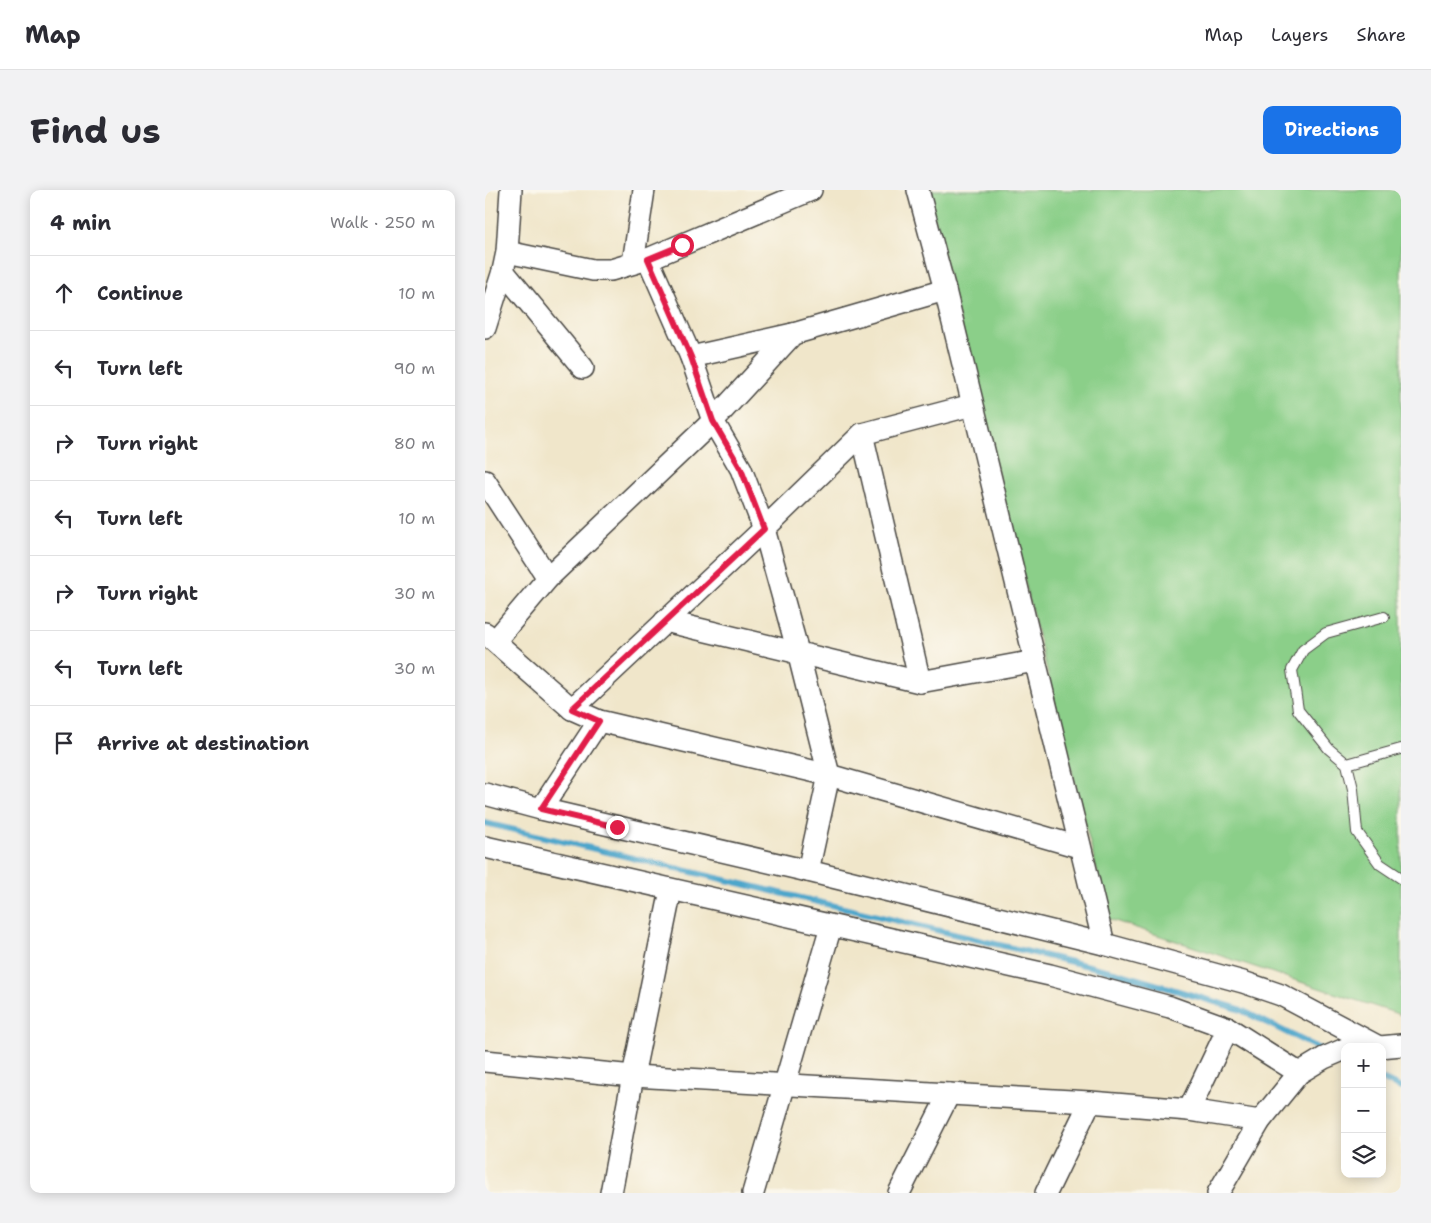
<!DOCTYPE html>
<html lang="en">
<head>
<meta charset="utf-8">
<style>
	body { margin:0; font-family:"Shantell Sans",sans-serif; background:#f2f2f3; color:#2b2b33 }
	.controls { position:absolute; right:15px; bottom:15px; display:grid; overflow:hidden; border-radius:10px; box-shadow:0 2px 12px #0003 }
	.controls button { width:45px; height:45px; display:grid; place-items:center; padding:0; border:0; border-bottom:1px solid #e1e1e2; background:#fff; color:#2b2b33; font:25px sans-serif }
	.stop { position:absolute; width:15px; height:15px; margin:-11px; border:4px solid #e11d48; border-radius:50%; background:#fff }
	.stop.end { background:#e11d48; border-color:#fff; box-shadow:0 1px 5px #0008 }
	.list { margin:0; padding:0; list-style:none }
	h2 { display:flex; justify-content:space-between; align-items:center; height:65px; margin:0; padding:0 20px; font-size:21px }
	h2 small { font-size:16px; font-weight:400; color:#7c7c81 }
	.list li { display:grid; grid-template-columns:32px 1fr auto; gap:15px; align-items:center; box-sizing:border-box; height:75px; padding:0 20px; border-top:1px solid #e1e1e2 }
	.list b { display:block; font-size:19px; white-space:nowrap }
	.list em { font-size:16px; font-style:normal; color:#7c7c81 }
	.icon { flex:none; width:28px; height:28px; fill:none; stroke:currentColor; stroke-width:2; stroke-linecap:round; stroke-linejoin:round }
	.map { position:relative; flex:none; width:916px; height:1003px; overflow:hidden; border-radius:10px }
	header { display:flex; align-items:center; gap:30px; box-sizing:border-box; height:70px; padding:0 25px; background:#fff; border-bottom:1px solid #e1e1e2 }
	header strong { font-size:24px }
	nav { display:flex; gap:28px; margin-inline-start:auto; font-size:18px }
	.intro { display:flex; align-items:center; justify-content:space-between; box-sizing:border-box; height:120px; padding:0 30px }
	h1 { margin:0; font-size:35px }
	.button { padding:12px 22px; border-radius:10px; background:#1a73e8; color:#fff; font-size:18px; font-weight:700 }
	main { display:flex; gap:30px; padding:0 30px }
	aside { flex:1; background:#fff; border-radius:10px; box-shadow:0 2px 12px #0003 }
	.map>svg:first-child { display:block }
	.green { fill:#8bcf89; stroke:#5b7d5a }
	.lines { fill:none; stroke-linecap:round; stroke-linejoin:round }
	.stream { stroke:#4ea6cb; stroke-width:6 }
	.lane-casing { stroke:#494743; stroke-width:12 }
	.street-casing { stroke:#494743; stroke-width:24 }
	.lane { stroke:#fff; stroke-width:10 }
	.street { stroke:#fff; stroke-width:21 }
	.route { stroke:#e11d48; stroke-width:6 }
</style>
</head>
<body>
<header>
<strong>Map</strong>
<nav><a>Map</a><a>Layers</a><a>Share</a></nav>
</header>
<div class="intro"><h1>Find us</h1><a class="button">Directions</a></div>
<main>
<aside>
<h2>4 min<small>Walk · 250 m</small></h2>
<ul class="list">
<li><svg class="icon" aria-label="ahead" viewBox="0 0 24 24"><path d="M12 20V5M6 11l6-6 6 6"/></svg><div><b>Continue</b></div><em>10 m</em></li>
<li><svg class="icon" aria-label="left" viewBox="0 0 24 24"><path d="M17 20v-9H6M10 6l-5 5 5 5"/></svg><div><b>Turn left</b></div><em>90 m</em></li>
<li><svg class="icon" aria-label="right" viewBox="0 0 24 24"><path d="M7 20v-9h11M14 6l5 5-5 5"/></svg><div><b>Turn right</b></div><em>80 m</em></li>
<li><svg class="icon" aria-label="left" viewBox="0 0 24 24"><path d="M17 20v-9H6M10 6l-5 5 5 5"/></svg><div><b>Turn left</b></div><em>10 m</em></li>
<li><svg class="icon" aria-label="right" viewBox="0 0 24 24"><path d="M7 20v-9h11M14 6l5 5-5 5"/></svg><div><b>Turn right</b></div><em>30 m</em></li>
<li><svg class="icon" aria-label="left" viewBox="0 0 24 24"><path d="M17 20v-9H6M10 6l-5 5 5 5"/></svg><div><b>Turn left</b></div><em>30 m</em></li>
<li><svg class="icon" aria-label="arrive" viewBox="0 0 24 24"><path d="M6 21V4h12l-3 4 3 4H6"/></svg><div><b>Arrive at destination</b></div></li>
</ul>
</aside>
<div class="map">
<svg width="916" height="1003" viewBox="0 0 916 1003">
	<rect width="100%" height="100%" fill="#fbf7ec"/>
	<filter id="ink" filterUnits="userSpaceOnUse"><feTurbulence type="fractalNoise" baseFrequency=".02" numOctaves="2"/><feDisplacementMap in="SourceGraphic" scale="10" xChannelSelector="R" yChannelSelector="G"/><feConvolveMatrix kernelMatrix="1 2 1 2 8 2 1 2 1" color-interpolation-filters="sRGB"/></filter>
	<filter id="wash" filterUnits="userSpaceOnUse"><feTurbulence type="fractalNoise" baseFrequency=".0096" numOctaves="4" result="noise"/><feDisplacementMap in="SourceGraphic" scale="20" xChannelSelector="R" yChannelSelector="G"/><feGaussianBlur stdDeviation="1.12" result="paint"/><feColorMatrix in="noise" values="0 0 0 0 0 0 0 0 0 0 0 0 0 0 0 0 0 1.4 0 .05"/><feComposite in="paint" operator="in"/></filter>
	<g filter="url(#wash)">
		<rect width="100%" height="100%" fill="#f0e6ca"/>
		<path class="green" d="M 442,0 L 916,0 L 916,825 L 624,729 Z"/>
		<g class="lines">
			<g class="stream">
				<path d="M 0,633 L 629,782 L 754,819 L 841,862"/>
				<path d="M 897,889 L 916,898"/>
			</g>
		</g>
	</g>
	<g filter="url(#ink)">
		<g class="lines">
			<g class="lane-casing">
				<g id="lane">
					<path d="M 899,427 L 841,443 L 818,460 L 807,480 L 813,520 L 844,559 L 862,574 L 868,599 L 872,642 L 895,674 L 916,688"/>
					<path d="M 862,574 L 916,559"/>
				</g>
			</g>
			<g class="street-casing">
				<g id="street">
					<path d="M 433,0 L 460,100 L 619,754"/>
					<path d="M 22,62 L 108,80 L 126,80 L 163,69 L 326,0"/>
					<path d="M 163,69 L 206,167 L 228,231 L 256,279 L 279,339 L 313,462 L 344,585 L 323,681"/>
					<path d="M 148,73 L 159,0"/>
					<path d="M 18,81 L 98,178"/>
					<path d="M 0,138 L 18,81 L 22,62 L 26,0"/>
					<path d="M 206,167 L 308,144 L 460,100"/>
					<path d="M 377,244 L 435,492"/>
					<path d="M 0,291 L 63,388"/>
					<path d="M 180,431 L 435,492 L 550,471"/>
					<path d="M 0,443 L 87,519 L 114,531 L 344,585 L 594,657"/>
					<path d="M 10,451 L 63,388 L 228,231 L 308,144"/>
					<path d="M 87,519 L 279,339 L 377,244 L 487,215"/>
					<path d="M 0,604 L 56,619 L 323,681 L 619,754 L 758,792 L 796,805 L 894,857"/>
					<path d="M 56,619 L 114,531"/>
					<path d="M 0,657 L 565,785 L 685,817 L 743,838 L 814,883"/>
					<path d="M 895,857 L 916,855"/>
					<path d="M 0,871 L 148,886 L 605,912 L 704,920 L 775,931"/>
					<path d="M 704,920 L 743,838"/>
					<path d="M 126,1003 L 148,886 L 186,700"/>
					<path d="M 268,1003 L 346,736"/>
					<path d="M 414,1003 L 464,904"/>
					<path d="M 561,1003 L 605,912"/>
					<path d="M 733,1003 L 775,931 L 814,883 L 839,868 L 860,859"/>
				</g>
			</g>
			<use href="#lane" class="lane"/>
			<use href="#street" class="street"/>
		</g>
	</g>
	<g class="lines" filter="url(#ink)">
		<path class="route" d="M 132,637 L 56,619 L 114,531 L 87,519 L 279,339 L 256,279 L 228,231 L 206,167 L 163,69 L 197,55"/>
	</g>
</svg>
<div class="controls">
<button>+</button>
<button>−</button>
<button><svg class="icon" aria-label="layers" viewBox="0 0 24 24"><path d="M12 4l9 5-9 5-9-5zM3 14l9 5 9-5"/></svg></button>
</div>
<div class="stop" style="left:197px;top:55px"></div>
<div class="stop end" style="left:132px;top:637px"></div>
</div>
</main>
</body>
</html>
